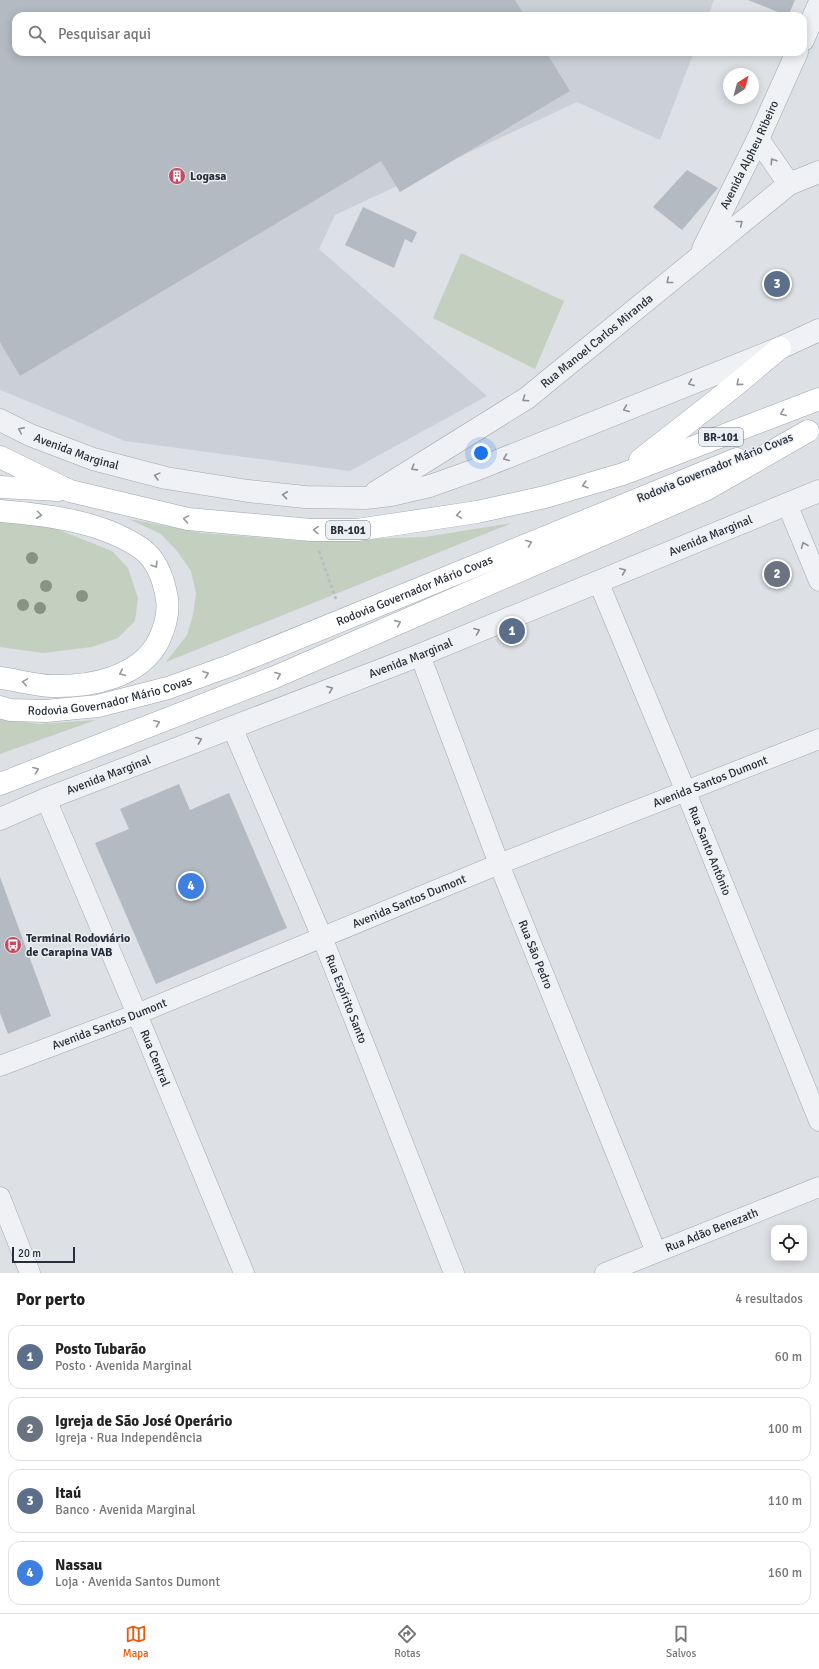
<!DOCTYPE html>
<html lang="pt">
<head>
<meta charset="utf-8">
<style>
	body { margin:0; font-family:Signika,sans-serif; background:#f2f2f2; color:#222 }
	.controls { position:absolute; right:12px; bottom:12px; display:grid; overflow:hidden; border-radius:8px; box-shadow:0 2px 10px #0003 }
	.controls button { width:36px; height:36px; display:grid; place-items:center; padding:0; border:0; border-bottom:1px solid #e0e0e0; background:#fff; color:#222; font:20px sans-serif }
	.compass { position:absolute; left:723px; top:68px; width:36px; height:36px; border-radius:50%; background:#fff; box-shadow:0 2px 10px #0003; rotate:36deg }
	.scale { position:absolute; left:12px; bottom:10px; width:63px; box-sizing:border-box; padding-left:4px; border:2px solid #282f3b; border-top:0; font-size:11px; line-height:14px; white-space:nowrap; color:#282f3b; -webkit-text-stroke:3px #eceff3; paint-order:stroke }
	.you { position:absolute; left:481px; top:453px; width:14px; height:14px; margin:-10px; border:3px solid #fff; border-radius:50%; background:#1a73e8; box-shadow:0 0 0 6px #1a73e833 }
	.badge { display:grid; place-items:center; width:26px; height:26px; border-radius:50%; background:#ea580c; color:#fff; font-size:13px; font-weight:700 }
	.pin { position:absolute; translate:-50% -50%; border:2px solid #fff; box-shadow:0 1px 4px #0006 }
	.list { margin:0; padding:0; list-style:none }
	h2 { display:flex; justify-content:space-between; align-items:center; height:52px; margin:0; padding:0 16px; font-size:17px }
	h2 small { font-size:13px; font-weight:400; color:#767676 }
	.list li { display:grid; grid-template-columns:26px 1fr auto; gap:12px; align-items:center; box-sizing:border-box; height:64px; margin:0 8px 8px; padding:0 8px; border:1px solid #e0e0e0; border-radius:12px }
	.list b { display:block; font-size:15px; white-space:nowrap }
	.list p { margin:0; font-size:13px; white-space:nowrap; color:#767676 }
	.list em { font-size:13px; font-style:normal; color:#767676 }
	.icon { flex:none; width:22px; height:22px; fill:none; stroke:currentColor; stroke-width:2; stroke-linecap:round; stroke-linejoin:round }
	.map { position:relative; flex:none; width:819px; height:1273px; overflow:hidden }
	.search { position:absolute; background:#fff; box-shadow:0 2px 10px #0003; left:12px; right:12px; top:12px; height:44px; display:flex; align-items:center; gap:10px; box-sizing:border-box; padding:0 14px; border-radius:12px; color:#767676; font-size:15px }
	.sheet { height:340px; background:#fff }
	nav { display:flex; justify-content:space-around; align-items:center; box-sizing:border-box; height:56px; border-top:1px solid #e0e0e0; background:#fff; font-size:11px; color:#767676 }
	nav a { display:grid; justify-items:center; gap:2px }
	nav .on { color:#ea580c }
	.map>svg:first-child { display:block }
	.built { fill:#cbd0d7 }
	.green { fill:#c3cfbf }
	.building { fill:#b4bac2 }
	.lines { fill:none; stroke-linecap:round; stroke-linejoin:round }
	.minor-casing { stroke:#a3a7af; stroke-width:21 }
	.tertiary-casing { stroke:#a3a7af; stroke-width:23 }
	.primary-casing { stroke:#9da5b0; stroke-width:23 }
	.path { stroke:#b7bbc0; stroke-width:2.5; stroke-dasharray:3 3; stroke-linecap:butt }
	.minor { stroke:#eff1f4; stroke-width:20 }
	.tertiary { stroke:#eff1f4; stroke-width:22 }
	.primary { stroke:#fff; stroke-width:22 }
	.tree { fill:#859485 }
	.oneway { stroke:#8c9098 }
	.oneway2 { stroke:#94979d }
	.labels { text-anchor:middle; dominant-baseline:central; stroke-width:3; stroke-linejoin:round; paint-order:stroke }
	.shield { fill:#eceff3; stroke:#636972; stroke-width:1 }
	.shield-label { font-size:11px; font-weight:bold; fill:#282f3b }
	.street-label { font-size:12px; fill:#282f3b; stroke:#eceff3 }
	.poi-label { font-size:12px; font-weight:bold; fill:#282f3b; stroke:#eceff3; text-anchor:start }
</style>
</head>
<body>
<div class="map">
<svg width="819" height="1273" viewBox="0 0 819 1273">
	<rect width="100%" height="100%" fill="#dde0e5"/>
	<path class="built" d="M 0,0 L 714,0 L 708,16 L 16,16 L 16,52 L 694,52 L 660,140 L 577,102 L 335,215 L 319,249 L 487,396 L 350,471 L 125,441 L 0,390 Z"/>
	<g class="green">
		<path d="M 461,253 L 564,301 L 535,369 L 433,318 Z"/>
		<path d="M 129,519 L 202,533 L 301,541 L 425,537 L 512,523 L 166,662 L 187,635 L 193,615 L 196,593 L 191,571 L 177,551 L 161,534 Z"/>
		<path d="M 0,521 L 49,526 L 112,551 L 128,568 L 138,598 L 135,621 L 118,638 L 92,647 L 43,653 L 0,647 Z"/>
		<path d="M 0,718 L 38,724 L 96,720 L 0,754 Z"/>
	</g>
	<g class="building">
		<path d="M 0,0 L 515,0 L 525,16 L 16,16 L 16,52 L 546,52 L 570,91 L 400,192 L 381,161 L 20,376 L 0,342 Z"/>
		<path d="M 748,0 L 795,0 L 788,16 Z"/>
		<path d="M 687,170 L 718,188 L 682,230 L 653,207 Z"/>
		<path d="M 363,207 L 417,232 L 412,243 L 405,239 L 394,268 L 345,245 Z"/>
		<path d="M 179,784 L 190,810 L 229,793 L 287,928 L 156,984 L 95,843 L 129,829 L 120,809 Z"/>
		<path d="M 0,877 L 51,1016 L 8,1034 L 0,1013 Z"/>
	</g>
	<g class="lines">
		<g class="minor-casing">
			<g id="minor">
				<path d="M 787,504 L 819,581"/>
				<path id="s1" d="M 598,581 L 686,792 L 819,1121"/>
				<path id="s2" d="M 420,655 L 499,864 L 656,1252"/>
				<path id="s3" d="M 232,727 L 322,937 L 454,1273"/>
				<path id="s4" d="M 46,799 L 137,1014 L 244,1273"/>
				<path id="s5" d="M 0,1066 L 137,1014 L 499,864 L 819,739"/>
				<path d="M 0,1197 L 30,1273"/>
				<path id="s6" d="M 605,1273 L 819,1187"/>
			</g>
		</g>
		<g class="tertiary-casing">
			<g id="tertiary">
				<path d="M 803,40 L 819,4"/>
				<path d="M 758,139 L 789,184"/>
				<path id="s7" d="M 703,249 L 758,139 L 797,52"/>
				<path id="s8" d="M 0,420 L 30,435 L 93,459 L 166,478 L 248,491 L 305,497 L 366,498 L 391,495 L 430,486 L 475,470 L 780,348 L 819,330"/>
				<path id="s9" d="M 376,492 L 527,398 L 789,184 L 819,172"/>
				<path id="s10" d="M 0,819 L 46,799 L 420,655 L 819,491"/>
			</g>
		</g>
		<g class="primary-casing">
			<g id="primary">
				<path d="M 0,457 L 70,491 L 188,519 L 311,530 L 357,530 L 477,512 L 545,497 L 623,474 L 819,399"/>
				<path d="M 640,460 L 732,388 L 780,348"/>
				<path d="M 0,487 L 59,490"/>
				<path d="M 0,511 C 47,515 102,521 142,549 C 158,561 164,580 167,599 C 169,613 165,627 159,640 C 140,678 90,687 51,686 C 34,685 16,680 0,678"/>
				<path id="s11" d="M 0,707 L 10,710 L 46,711 L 98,706 L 168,688 L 232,665 L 737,459"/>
				<path d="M 0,784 L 275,677 L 705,490 L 808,431"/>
			</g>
		</g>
		<path class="path" d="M 319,551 L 336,599"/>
		<use href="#minor" class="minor"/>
		<use href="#tertiary" class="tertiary"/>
		<use href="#primary" class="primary"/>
	</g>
	<g class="tree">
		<circle cx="32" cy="558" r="6"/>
		<circle cx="46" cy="586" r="6"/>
		<circle cx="82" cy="596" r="6"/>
		<circle cx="23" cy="605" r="6"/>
		<circle cx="40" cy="608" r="6"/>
	</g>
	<defs><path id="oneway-chevron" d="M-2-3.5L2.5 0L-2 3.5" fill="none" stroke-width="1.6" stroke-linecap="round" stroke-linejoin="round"/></defs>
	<g class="oneway">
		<use href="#oneway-chevron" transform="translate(773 161) rotate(-124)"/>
		<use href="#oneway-chevron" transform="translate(740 223) rotate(-39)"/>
		<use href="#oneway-chevron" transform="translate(669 281) rotate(141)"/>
		<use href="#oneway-chevron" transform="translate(691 383) rotate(159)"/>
		<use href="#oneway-chevron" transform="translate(525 399) rotate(146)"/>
		<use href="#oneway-chevron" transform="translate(626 409) rotate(158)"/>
		<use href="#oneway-chevron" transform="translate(21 430) rotate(-154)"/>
		<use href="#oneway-chevron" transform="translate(506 458) rotate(158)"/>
		<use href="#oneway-chevron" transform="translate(414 468) rotate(148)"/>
		<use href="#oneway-chevron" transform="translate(157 476) rotate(-165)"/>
		<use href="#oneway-chevron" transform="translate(285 495) rotate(-174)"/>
		<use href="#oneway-chevron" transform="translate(804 545) rotate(-112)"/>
		<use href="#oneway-chevron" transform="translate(623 571) rotate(-22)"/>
		<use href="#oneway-chevron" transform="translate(477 631) rotate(-22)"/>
		<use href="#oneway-chevron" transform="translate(330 689) rotate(-22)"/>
		<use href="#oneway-chevron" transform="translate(199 740) rotate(-21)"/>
	</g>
	<g class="oneway2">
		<use href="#oneway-chevron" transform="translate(739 383) rotate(140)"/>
		<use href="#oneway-chevron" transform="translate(783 413) rotate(159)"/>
		<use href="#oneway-chevron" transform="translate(585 485) rotate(164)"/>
		<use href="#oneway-chevron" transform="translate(39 515) rotate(7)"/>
		<use href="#oneway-chevron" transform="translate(459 515) rotate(171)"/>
		<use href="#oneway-chevron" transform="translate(186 519) rotate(-170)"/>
		<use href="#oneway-chevron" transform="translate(316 530) rotate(-179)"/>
		<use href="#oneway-chevron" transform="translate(529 543) rotate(-22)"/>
		<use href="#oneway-chevron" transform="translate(155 565) rotate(57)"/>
		<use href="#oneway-chevron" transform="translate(398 623) rotate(-24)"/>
		<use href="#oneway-chevron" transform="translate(122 673) rotate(155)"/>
		<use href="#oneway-chevron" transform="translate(206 674) rotate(-20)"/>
		<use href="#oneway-chevron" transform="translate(278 675) rotate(-23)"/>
		<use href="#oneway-chevron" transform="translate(25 682) rotate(-171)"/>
		<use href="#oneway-chevron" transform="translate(157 723) rotate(-21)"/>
		<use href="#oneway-chevron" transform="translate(36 770) rotate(-21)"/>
	</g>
	<defs>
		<g id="building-disc" transform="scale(0.9)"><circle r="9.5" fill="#c24a61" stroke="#eceff3"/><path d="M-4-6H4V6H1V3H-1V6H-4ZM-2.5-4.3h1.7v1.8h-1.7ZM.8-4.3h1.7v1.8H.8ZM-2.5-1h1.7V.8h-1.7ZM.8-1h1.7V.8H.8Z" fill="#fff"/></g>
		<g id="bus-disc" transform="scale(0.9)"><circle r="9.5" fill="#c24a61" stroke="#eceff3"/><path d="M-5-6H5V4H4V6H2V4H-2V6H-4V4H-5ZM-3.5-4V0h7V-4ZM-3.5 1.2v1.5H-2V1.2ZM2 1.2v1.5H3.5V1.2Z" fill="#fff"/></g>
	</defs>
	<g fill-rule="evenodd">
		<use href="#building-disc" x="177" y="176"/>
		<use href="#bus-disc" x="13" y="945"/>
	</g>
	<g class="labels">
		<g class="shield">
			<rect x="699" y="428" width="44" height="18" rx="3"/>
			<rect x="326" y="521" width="44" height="18" rx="3"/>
		</g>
		<g class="shield-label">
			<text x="721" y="437">BR-101</text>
			<text x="348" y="530">BR-101</text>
		</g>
		<g class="street-label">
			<text stroke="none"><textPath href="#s7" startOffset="105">Avenida Alpheu Ribeiro</textPath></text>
			<text stroke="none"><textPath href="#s9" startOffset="268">Rua Manoel Carlos Miranda</textPath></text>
			<text stroke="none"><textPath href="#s8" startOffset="83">Avenida Marginal</textPath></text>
			<text transform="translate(715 468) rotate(-22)">Rodovia Governador Mário Covas</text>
			<text stroke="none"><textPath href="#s10" startOffset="765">Avenida Marginal</textPath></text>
			<text stroke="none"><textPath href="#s11" startOffset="436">Rodovia Governador Mário Covas</textPath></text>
			<text stroke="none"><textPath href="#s10" startOffset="441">Avenida Marginal</textPath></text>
			<text stroke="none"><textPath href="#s11" startOffset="112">Rodovia Governador Mário Covas</textPath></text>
			<text stroke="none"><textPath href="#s10" startOffset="117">Avenida Marginal</textPath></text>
			<text stroke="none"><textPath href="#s5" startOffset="765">Avenida Santos Dumont</textPath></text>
			<text stroke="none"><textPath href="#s1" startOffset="292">Rua Santo Antônio</textPath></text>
			<text stroke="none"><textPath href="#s5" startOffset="441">Avenida Santos Dumont</textPath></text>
			<text stroke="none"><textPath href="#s2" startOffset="321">Rua São Pedro</textPath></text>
			<text stroke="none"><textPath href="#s3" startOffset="295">Rua Espírito Santo</textPath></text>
			<text stroke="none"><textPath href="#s5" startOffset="117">Avenida Santos Dumont</textPath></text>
			<text stroke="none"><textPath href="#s4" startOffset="281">Rua Central</textPath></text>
			<text stroke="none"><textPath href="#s6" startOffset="115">Rua Adão Benezath</textPath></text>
		</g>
		<g class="poi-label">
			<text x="190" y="176">Logasa</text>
			<text x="26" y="938">Terminal Rodoviário<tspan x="26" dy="14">de Carapina VAB</tspan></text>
		</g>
	</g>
</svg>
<div class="controls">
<button><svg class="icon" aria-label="locate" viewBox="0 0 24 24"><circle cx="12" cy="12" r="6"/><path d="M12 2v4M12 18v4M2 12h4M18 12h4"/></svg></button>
</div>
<svg class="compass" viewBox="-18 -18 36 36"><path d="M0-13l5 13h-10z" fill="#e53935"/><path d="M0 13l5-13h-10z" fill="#767676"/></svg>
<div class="scale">20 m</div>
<div class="you"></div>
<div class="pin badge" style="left:512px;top:631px;background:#5c6f8a">1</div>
<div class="pin badge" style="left:777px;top:574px;background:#6b7280">2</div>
<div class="pin badge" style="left:777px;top:284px;background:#5c6f8a">3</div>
<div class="pin badge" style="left:191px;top:886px;background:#3f7fe0">4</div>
<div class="search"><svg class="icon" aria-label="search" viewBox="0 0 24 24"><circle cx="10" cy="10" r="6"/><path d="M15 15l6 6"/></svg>Pesquisar aqui</div>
</div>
<section class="sheet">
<h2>Por perto<small>4 resultados</small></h2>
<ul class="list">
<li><span class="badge" style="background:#5c6f8a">1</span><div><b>Posto Tubarão</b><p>Posto · Avenida Marginal</p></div><em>60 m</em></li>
<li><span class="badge" style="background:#6b7280">2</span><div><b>Igreja de São José Operário</b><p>Igreja · Rua Independência</p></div><em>100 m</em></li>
<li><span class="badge" style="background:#5c6f8a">3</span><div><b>Itaú</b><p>Banco · Avenida Marginal</p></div><em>110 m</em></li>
<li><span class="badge" style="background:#3f7fe0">4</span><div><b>Nassau</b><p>Loja · Avenida Santos Dumont</p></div><em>160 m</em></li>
</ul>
</section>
<nav>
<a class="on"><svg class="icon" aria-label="map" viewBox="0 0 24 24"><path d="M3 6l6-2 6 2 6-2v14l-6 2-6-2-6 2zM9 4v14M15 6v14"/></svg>Mapa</a>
<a><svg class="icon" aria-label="directions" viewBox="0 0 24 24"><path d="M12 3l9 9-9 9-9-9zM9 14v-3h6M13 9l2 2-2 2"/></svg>Rotas</a>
<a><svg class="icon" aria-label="saved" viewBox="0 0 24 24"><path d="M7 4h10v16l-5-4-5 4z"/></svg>Salvos</a>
</nav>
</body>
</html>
